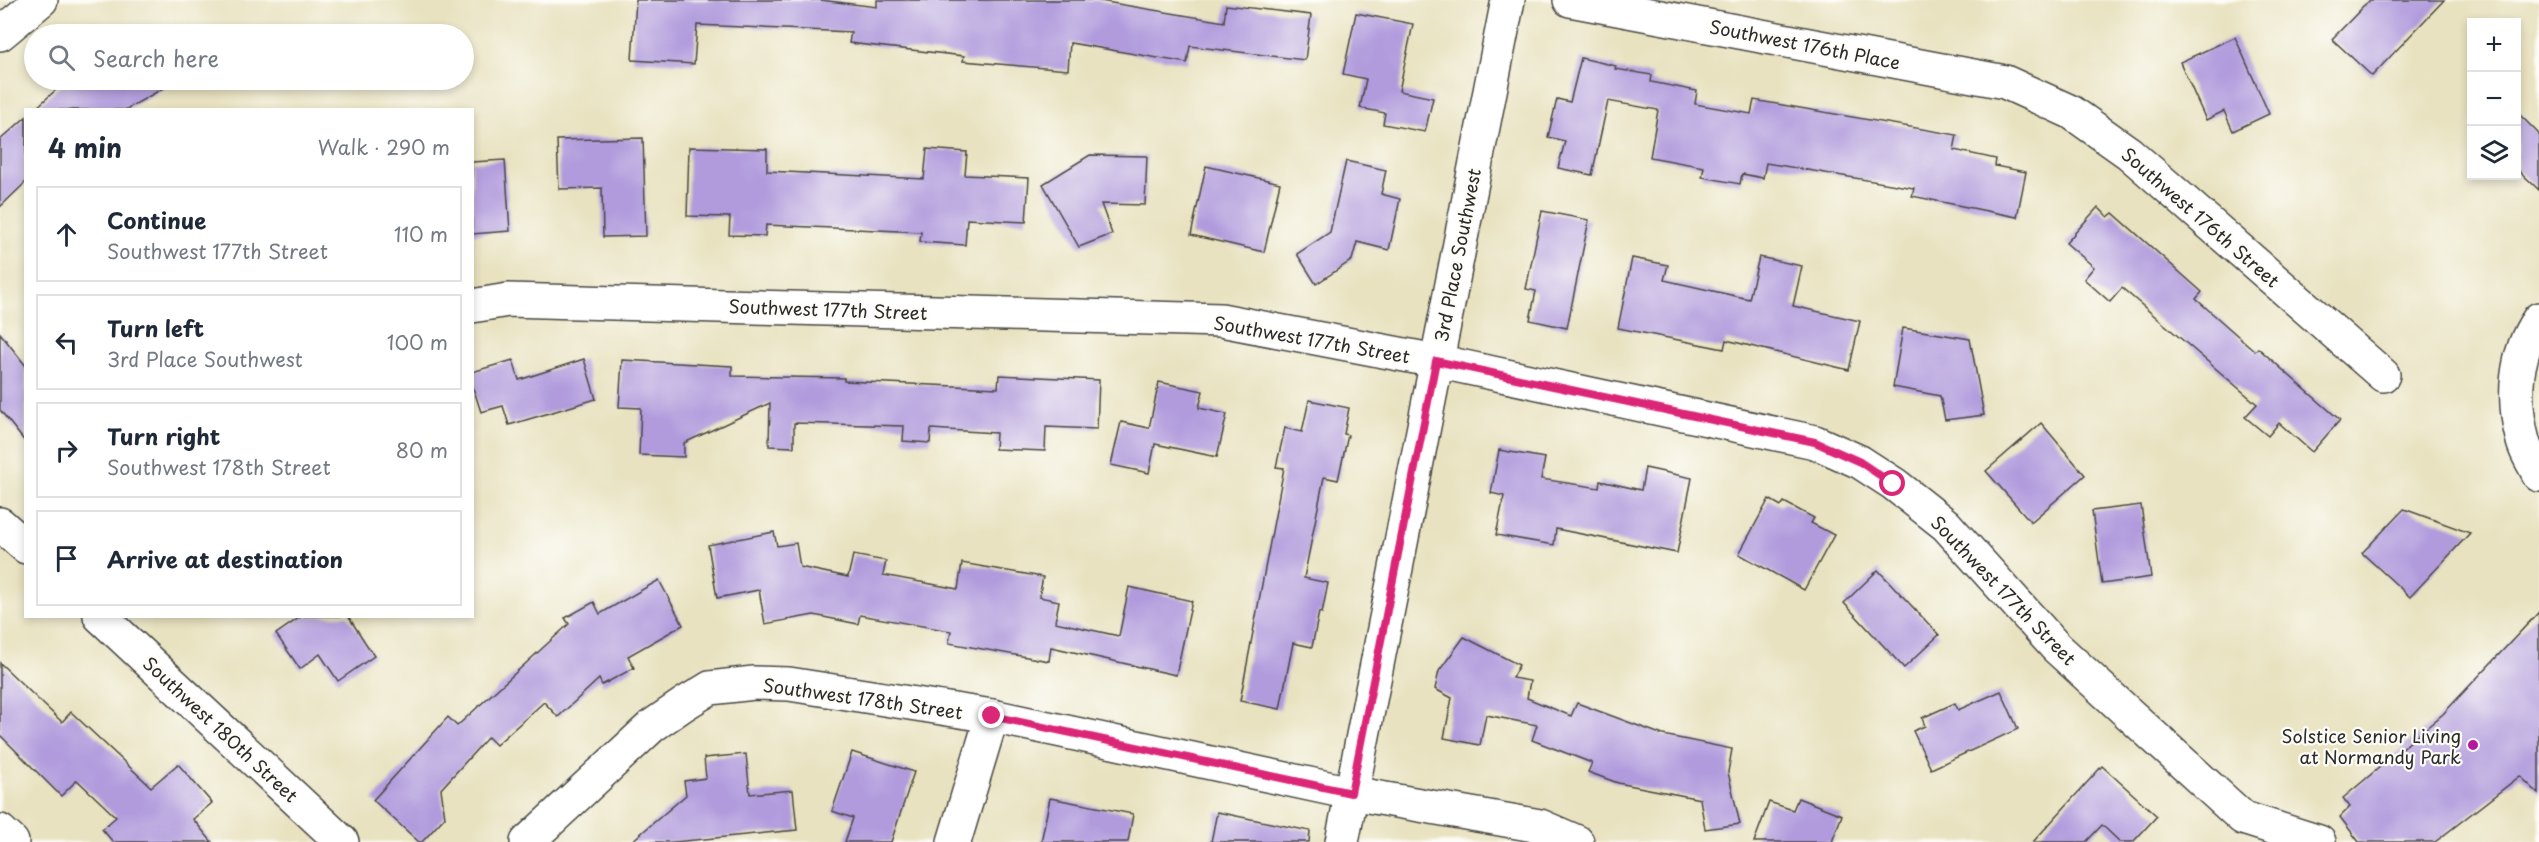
<!DOCTYPE html>
<html lang="en">
<head>
<meta charset="utf-8">
<style>
	body { margin:0; font-family:"Playpen Sans",sans-serif; background:#f2f2f3; color:#1f2937 }
	.controls { position:absolute; right:18px; top:18px; display:grid; overflow:hidden; border-radius:0px; box-shadow:0 3px 9px #0003 }
	.controls button { width:54px; height:54px; display:grid; place-items:center; padding:0; border:0; border-bottom:2px solid #e0e1e3; background:#fff; color:#1f2937; font:30px sans-serif }
	.stop { position:absolute; width:18px; height:18px; margin:-14px; border:4px solid #db2777; border-radius:50%; background:#fff }
	.stop.end { background:#db2777; border-color:#fff; box-shadow:0 2px 6px #0008 }
	.list { margin:0; padding:0; list-style:none }
	h2 { display:flex; justify-content:space-between; align-items:center; height:78px; margin:0; padding:0 24px; font-size:26px }
	h2 small { font-size:20px; font-weight:400; color:#747a83 }
	.list li { display:grid; grid-template-columns:39px 1fr auto; gap:18px; align-items:center; box-sizing:border-box; height:96px; margin:0 12px 12px; padding:0 12px; border:2px solid #e0e1e3; border-radius:0px }
	.list b { display:block; font-size:22px; white-space:nowrap }
	.list p { margin:0; font-size:20px; white-space:nowrap; color:#747a83 }
	.list em { font-size:20px; font-style:normal; color:#747a83 }
	.icon { flex:none; width:33px; height:33px; fill:none; stroke:currentColor; stroke-width:2; stroke-linecap:round; stroke-linejoin:round }
	.map { position:relative; flex:none; width:2539px; height:842px; overflow:hidden }
	.search { position:absolute; background:#fff; box-shadow:0 3px 9px #0003; left:24px; top:24px; width:450px; height:66px; display:flex; align-items:center; gap:15px; box-sizing:border-box; padding:0 21px; border-radius:33px; color:#747a83; font-size:22px }
	.panel { position:absolute; background:#fff; box-shadow:0 3px 9px #0003; left:24px; top:108px; width:450px; height:510px; border-radius:0px }
	.map>svg:first-child { display:block }
	.building { fill:#b19bdd }
	.lines { fill:none; stroke-linecap:round; stroke-linejoin:round }
	.street-casing { stroke:#474641; stroke-width:36 }
	.street { stroke:#fff; stroke-width:33 }
	.route { stroke:#db2777; stroke-width:8 }
	.poi-dot { fill:#b5179e; stroke:#fdfcf7; stroke-width:2 }
	.labels { text-anchor:middle; dominant-baseline:central; stroke-width:4.5; stroke-linejoin:round; paint-order:stroke }
	.street-label { font-size:18px; fill:#2b2b2b; stroke:#fdfcf7 }
	.poi-label { font-size:18px; fill:#2b2b2b; stroke:#fdfcf7; text-anchor:end }
</style>
</head>
<body>
<div class="map">
<svg width="2539" height="842" viewBox="0 0 2539 842">
	<rect width="100%" height="100%" fill="#fdfcf7"/>
	<filter id="ink" filterUnits="userSpaceOnUse"><feTurbulence type="fractalNoise" baseFrequency=".0167" numOctaves="2"/><feDisplacementMap in="SourceGraphic" scale="12" xChannelSelector="R" yChannelSelector="G"/><feConvolveMatrix kernelMatrix="1 2 1 2 8 2 1 2 1" color-interpolation-filters="sRGB"/></filter>
	<filter id="wash" filterUnits="userSpaceOnUse"><feTurbulence type="fractalNoise" baseFrequency=".008" numOctaves="4" result="noise"/><feDisplacementMap in="SourceGraphic" scale="24" xChannelSelector="R" yChannelSelector="G"/><feGaussianBlur stdDeviation="1.35" result="paint"/><feColorMatrix in="noise" values="0 0 0 0 0 0 0 0 0 0 0 0 0 0 0 0 0 1.4 0 .05"/><feComposite in="paint" operator="in"/></filter>
	<g filter="url(#wash)">
		<rect width="100%" height="100%" fill="#e8e2c0"/>
		<g id="blocks">
			<g class="building">
				<path d="M 636,0 L 820,0 L 877,7 L 877,0 L 1094,0 L 1224,22 L 1226,5 L 1311,15 L 1305,60 L 1190,46 L 1187,63 L 1070,43 L 1068,70 L 963,61 L 964,56 L 849,43 L 851,32 L 697,25 L 694,64 L 632,60 Z"/>
				<path d="M 2370,0 L 2444,0 L 2372,76 L 2332,39 Z"/>
				<path d="M 1356,13 L 1413,24 L 1399,91 L 1433,98 L 1425,132 L 1383,124 L 1385,113 L 1360,108 L 1366,79 L 1343,74 Z"/>
				<path d="M 2235,37 L 2269,114 L 2233,131 L 2224,111 L 2206,120 L 2180,62 Z"/>
				<path d="M 1581,58 L 1616,66 L 1615,69 L 1652,75 L 1651,82 L 1697,91 L 1695,104 L 1751,114 L 1754,100 L 1957,135 L 1954,150 L 1996,159 L 1995,166 L 2026,172 L 2017,217 L 1912,196 L 1914,188 L 1766,163 L 1763,178 L 1742,174 L 1740,184 L 1702,177 L 1704,167 L 1650,157 L 1658,110 L 1608,101 L 1592,175 L 1558,168 L 1565,141 L 1548,137 L 1557,99 L 1570,102 Z"/>
				<path d="M 71,80 L 178,80 L 125,110 L 34,110 L 59,87 Z"/>
				<path d="M 2517,112 L 2539,134 L 2539,190 L 2517,169 Z"/>
				<path d="M 26,117 L 26,182 L 0,207 L 0,140 Z"/>
				<path d="M 643,138 L 646,236 L 603,237 L 602,188 L 559,189 L 557,140 Z"/>
				<path d="M 689,147 L 767,149 L 767,171 L 924,179 L 927,149 L 967,152 L 965,175 L 1029,178 L 1026,222 L 967,219 L 965,245 L 920,242 L 921,232 L 766,225 L 765,236 L 729,235 L 730,217 L 687,216 Z"/>
				<path d="M 1090,155 L 1147,156 L 1145,205 L 1101,204 L 1112,234 L 1079,247 L 1043,184 Z"/>
				<path d="M 505,160 L 510,231 L 472,234 L 472,162 Z"/>
				<path d="M 1346,161 L 1386,170 L 1381,194 L 1400,199 L 1389,250 L 1357,242 L 1352,260 L 1316,284 L 1297,254 L 1330,232 Z"/>
				<path d="M 1206,166 L 1280,183 L 1264,252 L 1191,235 Z"/>
				<path d="M 2098,207 L 2108,217 L 2113,213 L 2202,292 L 2196,299 L 2255,351 L 2258,348 L 2340,420 L 2312,452 L 2279,423 L 2268,436 L 2245,417 L 2257,404 L 2122,288 L 2110,302 L 2084,279 L 2094,267 L 2066,243 Z"/>
				<path d="M 1542,211 L 1589,220 L 1567,328 L 1530,320 L 1536,291 L 1526,289 Z"/>
				<path d="M 1759,257 L 1802,266 L 1793,306 L 1860,321 L 1849,370 L 1726,340 L 1724,349 L 1618,328 L 1632,258 L 1668,265 L 1664,280 L 1749,299 Z"/>
				<path d="M 1903,328 L 1970,339 L 1984,415 L 1945,420 L 1940,396 L 1893,387 Z"/>
				<path d="M 0,333 L 26,366 L 26,443 L 0,410 Z"/>
				<path d="M 584,359 L 596,399 L 509,425 L 503,406 L 481,412 L 472,384 L 472,372 L 513,360 L 519,380 Z"/>
				<path d="M 622,360 L 732,366 L 732,376 L 844,378 L 844,381 L 998,388 L 999,375 L 1099,380 L 1097,429 L 1046,427 L 1045,451 L 995,449 L 996,433 L 931,429 L 930,443 L 903,441 L 904,426 L 794,423 L 794,447 L 769,446 L 770,403 L 684,443 L 684,457 L 639,455 L 641,408 L 619,407 Z"/>
				<path d="M 1159,382 L 1203,391 L 1199,408 L 1227,414 L 1217,457 L 1155,444 L 1149,473 L 1111,465 L 1121,422 L 1149,428 Z"/>
				<path d="M 1309,400 L 1349,408 L 1344,434 L 1348,435 L 1338,480 L 1324,477 L 1304,578 L 1328,583 L 1322,613 L 1319,612 L 1312,647 L 1293,643 L 1280,709 L 1240,701 L 1284,468 L 1276,467 L 1285,428 L 1302,432 Z"/>
				<path d="M 2041,423 L 2085,475 L 2031,522 L 1986,471 Z"/>
				<path d="M 1499,450 L 1545,458 L 1541,479 L 1599,488 L 1600,481 L 1641,490 L 1645,468 L 1692,478 L 1677,553 L 1556,529 L 1554,545 L 1496,535 L 1504,496 L 1491,493 Z"/>
				<path d="M 1769,499 L 1781,506 L 1784,502 L 1814,518 L 1811,523 L 1834,535 L 1804,590 L 1739,554 Z"/>
				<path d="M 2141,505 L 2151,577 L 2102,584 L 2092,511 Z"/>
				<path d="M 2404,509 L 2470,533 L 2410,597 L 2362,553 Z"/>
				<path d="M 774,532 L 777,546 L 796,543 L 800,567 L 848,577 L 853,555 L 886,561 L 883,575 L 958,589 L 962,563 L 1043,577 L 1039,597 L 1059,601 L 1055,622 L 1119,636 L 1129,587 L 1192,601 L 1176,675 L 1051,647 L 1049,661 L 949,643 L 951,631 L 860,615 L 858,624 L 814,615 L 765,624 L 759,590 L 717,598 L 708,545 Z"/>
				<path d="M 1878,570 L 1939,635 L 1904,668 L 1844,603 Z"/>
				<path d="M 659,580 L 683,625 L 628,656 L 634,668 L 602,685 L 599,679 L 558,717 L 544,702 L 496,745 L 488,737 L 441,789 L 445,817 L 422,842 L 419,842 L 373,800 L 448,717 L 457,726 L 569,624 L 565,618 L 594,602 L 600,614 Z"/>
				<path d="M 2539,612 L 2539,794 L 2520,776 L 2435,842 L 2359,842 L 2340,817 L 2350,807 L 2343,798 L 2443,714 Z"/>
				<path d="M 302,616 L 348,616 L 374,656 L 338,681 L 320,654 L 300,669 L 276,634 Z"/>
				<path d="M 1464,637 L 1519,665 L 1512,678 L 1530,681 L 1527,698 L 1571,716 L 1577,703 L 1663,735 L 1732,749 L 1728,772 L 1740,824 L 1705,829 L 1700,799 L 1618,783 L 1588,772 L 1592,763 L 1532,740 L 1537,725 L 1486,715 L 1480,745 L 1444,738 L 1452,698 L 1435,689 L 1439,671 Z"/>
				<path d="M 0,663 L 62,722 L 71,712 L 151,787 L 178,764 L 212,803 L 193,819 L 212,842 L 113,842 L 102,829 L 116,817 L 77,780 L 61,796 L 0,735 Z"/>
				<path d="M 2001,691 L 2018,729 L 1931,769 L 1913,731 L 1925,726 L 1922,718 L 1955,703 L 1958,710 Z"/>
				<path d="M 852,752 L 914,772 L 891,842 L 845,842 L 853,818 L 832,811 Z"/>
				<path d="M 746,754 L 750,794 L 793,790 L 797,830 L 674,842 L 631,842 L 686,795 L 684,781 L 706,778 L 704,758 Z"/>
				<path d="M 2102,766 L 2157,816 L 2133,842 L 2120,842 L 2102,825 L 2086,842 L 2033,842 Z"/>
				<path d="M 1050,798 L 1133,814 L 1128,842 L 1041,842 Z"/>
				<path d="M 1798,798 L 1842,815 L 1832,842 L 1754,842 L 1769,802 L 1793,810 Z"/>
				<path d="M 1217,812 L 1310,831 L 1309,842 L 1211,842 Z"/>
			</g>
		</g>
	</g>
	<g filter="url(#ink)">
		<use href="#blocks" fill-opacity="0" stroke="#474641" stroke-width="1.5"/>
		<g class="lines">
			<g class="street-casing">
				<g id="street">
					<path d="M 1570,0 L 2005,82 L 2071,112 L 2129,153 L 2383,375"/>
					<path d="M 0,34 L 41,0"/>
					<path d="M 472,306 L 508,300 L 1221,320 L 1436,361 L 1815,442 L 1860,462 L 1894,484 L 1946,525 L 2056,647 L 2243,818 L 2319,842"/>
					<path d="M 2539,319 C 2514,354 2512,400 2523,441 C 2526,453 2534,464 2539,475"/>
					<path d="M 0,524 L 26,547"/>
					<path d="M 100,616 L 342,842"/>
					<path d="M 0,831 L 12,842"/>
					<path d="M 527,842 L 652,726 L 684,704 L 710,688 L 754,683 L 789,684 L 992,716 L 1351,793 L 1540,826 L 1577,842"/>
					<path d="M 954,842 L 992,716"/>
					<path d="M 1342,842 L 1508,0"/>
				</g>
			</g>
			<use href="#street" class="street"/>
		</g>
	</g>
	<g class="lines" filter="url(#ink)">
		<path class="route" d="M 992,716 L 1351,793 L 1436,361 L 1815,442 L 1860,462 L 1893,484"/>
	</g>
	<circle class="poi-dot" cx="2473" cy="745" r="6"/>
	<g class="labels">
		<g class="street-label">
			<text transform="translate(1805 44) rotate(11)">Southwest 176th Place</text>
			<text transform="translate(2201 217) rotate(41)">Southwest 176th Street</text>
			<text transform="translate(1457 255) rotate(-79)">3rd Place Southwest</text>
			<text transform="translate(828 309) rotate(2)">Southwest 177th Street</text>
			<text transform="translate(1312 339) rotate(10)">Southwest 177th Street</text>
			<text transform="translate(2004 590) rotate(46)">Southwest 177th Street</text>
			<text transform="translate(863 698) rotate(8)">Southwest 178th Street</text>
			<text transform="translate(221 729) rotate(43)">Southwest 180th Street</text>
		</g>
		<g class="poi-label">
			<text x="2461" y="735">Solstice Senior Living<tspan x="2461" dy="21">at Normandy Park</tspan></text>
		</g>
	</g>
</svg>
<div class="controls">
<button>+</button>
<button>−</button>
<button><svg class="icon" aria-label="layers" viewBox="0 0 24 24"><path d="M12 4l9 5-9 5-9-5zM3 14l9 5 9-5"/></svg></button>
</div>
<div class="stop" style="left:1893px;top:484px"></div>
<div class="stop end" style="left:992px;top:716px"></div>
<div class="search"><svg class="icon" aria-label="search" viewBox="0 0 24 24"><circle cx="10" cy="10" r="6"/><path d="M15 15l6 6"/></svg>Search here</div>
<section class="panel">
<h2>4 min<small>Walk · 290 m</small></h2>
<ul class="list">
<li><svg class="icon" aria-label="ahead" viewBox="0 0 24 24"><path d="M12 20V5M6 11l6-6 6 6"/></svg><div><b>Continue</b><p>Southwest 177th Street</p></div><em>110 m</em></li>
<li><svg class="icon" aria-label="left" viewBox="0 0 24 24"><path d="M17 20v-9H6M10 6l-5 5 5 5"/></svg><div><b>Turn left</b><p>3rd Place Southwest</p></div><em>100 m</em></li>
<li><svg class="icon" aria-label="right" viewBox="0 0 24 24"><path d="M7 20v-9h11M14 6l5 5-5 5"/></svg><div><b>Turn right</b><p>Southwest 178th Street</p></div><em>80 m</em></li>
<li><svg class="icon" aria-label="arrive" viewBox="0 0 24 24"><path d="M6 21V4h12l-3 4 3 4H6"/></svg><div><b>Arrive at destination</b></div></li>
</ul>
</section>
</div>
</body>
</html>
